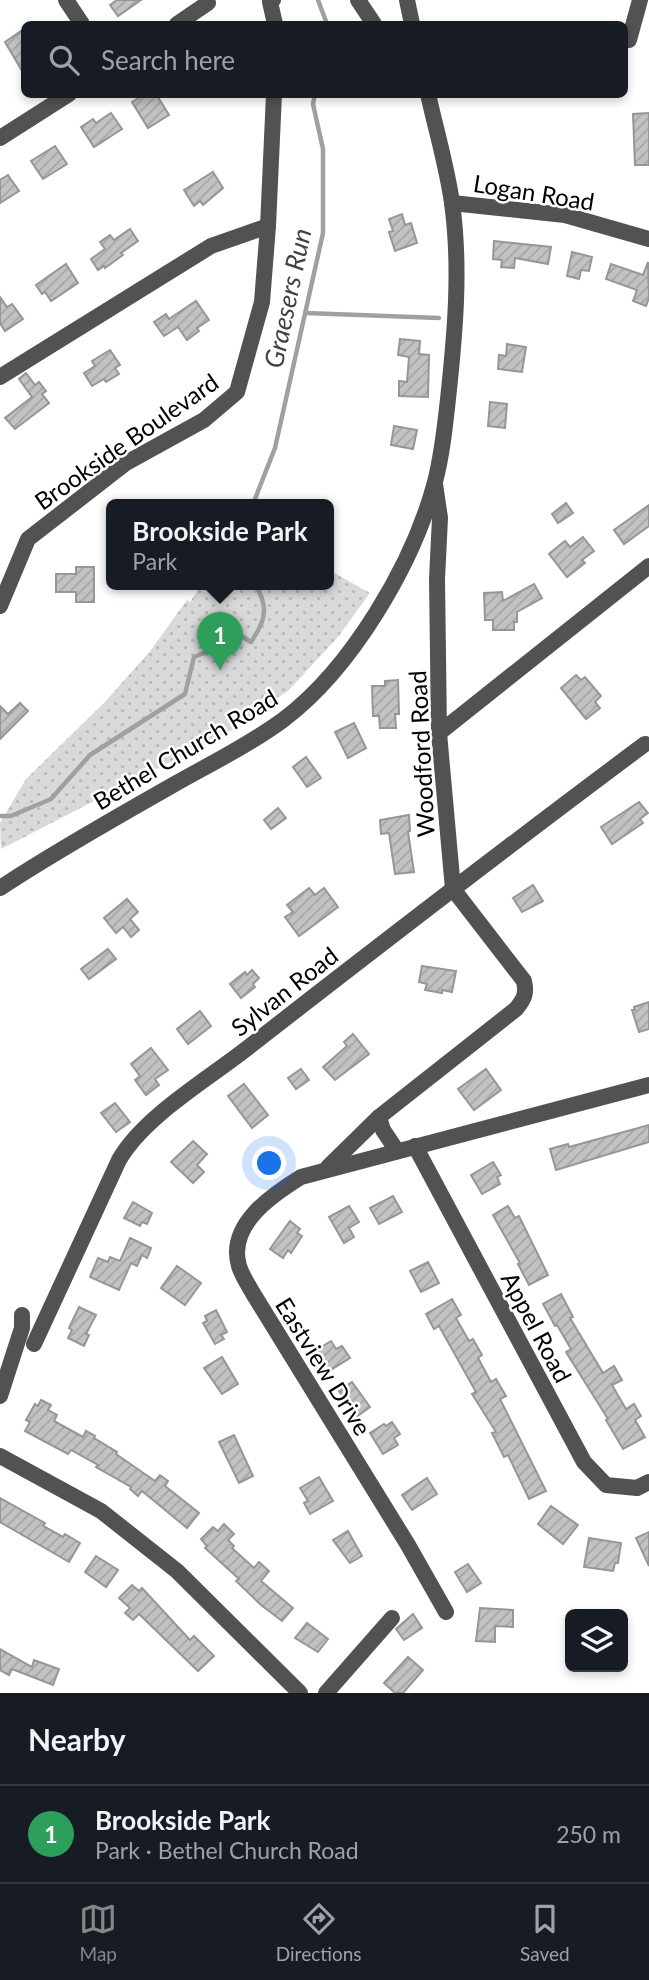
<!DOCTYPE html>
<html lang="en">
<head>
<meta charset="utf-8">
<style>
	body { margin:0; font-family:Lato,sans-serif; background:#242831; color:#f1f3f6 }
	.controls { position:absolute; right:21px; bottom:21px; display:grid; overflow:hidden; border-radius:10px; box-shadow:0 4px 10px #0003 }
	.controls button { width:63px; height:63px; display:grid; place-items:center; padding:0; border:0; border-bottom:2px solid #363941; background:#171b24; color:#f1f3f6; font:35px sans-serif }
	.you { position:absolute; left:270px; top:1164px; width:24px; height:24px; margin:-18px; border:5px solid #fff; border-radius:50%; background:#1a73e8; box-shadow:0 0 0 10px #1a73e833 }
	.badge { display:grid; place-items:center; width:46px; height:46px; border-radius:50%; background:#858687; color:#fff; font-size:23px; font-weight:700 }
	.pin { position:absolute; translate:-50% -58px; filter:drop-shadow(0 2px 4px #0008) }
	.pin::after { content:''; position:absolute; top:37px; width:24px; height:21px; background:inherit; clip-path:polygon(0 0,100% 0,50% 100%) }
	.popup { position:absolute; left:106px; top:499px; width:228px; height:91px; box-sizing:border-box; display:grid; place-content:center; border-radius:10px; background:#171b24; filter:drop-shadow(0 2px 5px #0005); font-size:23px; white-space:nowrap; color:#9ea1a6 }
	.popup b { font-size:26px; color:#f1f3f6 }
	.popup::after { content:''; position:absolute; left:50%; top:100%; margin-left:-14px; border:14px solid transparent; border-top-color:#171b24 }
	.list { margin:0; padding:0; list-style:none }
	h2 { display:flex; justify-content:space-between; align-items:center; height:91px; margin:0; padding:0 28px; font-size:30px }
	h2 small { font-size:23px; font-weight:400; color:#9ea1a6 }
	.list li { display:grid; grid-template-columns:46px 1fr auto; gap:21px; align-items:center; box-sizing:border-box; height:98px; padding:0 28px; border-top:2px solid #363941 }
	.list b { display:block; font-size:26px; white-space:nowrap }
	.list p { margin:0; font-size:23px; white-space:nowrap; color:#9ea1a6 }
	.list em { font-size:23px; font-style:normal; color:#9ea1a6 }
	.icon { flex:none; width:38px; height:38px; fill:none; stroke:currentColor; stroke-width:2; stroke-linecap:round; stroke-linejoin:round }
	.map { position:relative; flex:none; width:649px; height:1693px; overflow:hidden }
	.search { position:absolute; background:#171b24; box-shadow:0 4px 10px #0003; left:21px; right:21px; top:21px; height:77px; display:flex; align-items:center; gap:18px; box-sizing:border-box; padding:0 24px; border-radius:10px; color:#9ea1a6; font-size:26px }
	.sheet { height:189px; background:#171b24 }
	nav { display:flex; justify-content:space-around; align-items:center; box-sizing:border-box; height:98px; border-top:2px solid #363941; background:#171b24; font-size:19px; color:#9ea1a6 }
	nav a { display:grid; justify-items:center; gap:4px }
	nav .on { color:#858687 }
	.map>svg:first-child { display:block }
	.grass { fill:url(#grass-dots) }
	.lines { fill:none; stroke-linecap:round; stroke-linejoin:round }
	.stream { stroke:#a0a0a0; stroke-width:4.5 }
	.building { fill:url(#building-hatch); stroke:#969696; stroke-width:2 }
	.minor { stroke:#525252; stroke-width:16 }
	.labels { text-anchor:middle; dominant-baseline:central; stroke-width:5; stroke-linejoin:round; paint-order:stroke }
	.street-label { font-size:24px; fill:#000; stroke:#fff }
	.water-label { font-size:26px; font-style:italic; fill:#414141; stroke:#fff }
</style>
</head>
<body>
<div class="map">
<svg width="649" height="1693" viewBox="0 0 649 1693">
	<defs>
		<pattern id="grass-dots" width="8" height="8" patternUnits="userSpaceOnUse" patternTransform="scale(1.75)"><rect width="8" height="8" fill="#d9d9d9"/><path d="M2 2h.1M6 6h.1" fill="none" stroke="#b8b8b8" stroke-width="1.8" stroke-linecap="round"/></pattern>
		<pattern id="building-hatch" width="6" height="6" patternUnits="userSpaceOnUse" patternTransform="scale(1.75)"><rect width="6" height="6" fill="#c2c2c2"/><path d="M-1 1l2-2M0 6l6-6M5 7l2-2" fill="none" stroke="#a5a5a5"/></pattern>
	</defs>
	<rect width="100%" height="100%" fill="#fff"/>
	<path class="grass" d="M 329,570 L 370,593 L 338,637 L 289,690 L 234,729 L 1,849 L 0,823 L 26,779 L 105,702 L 151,650 L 187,600 L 190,602 L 202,584 L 328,584 Z"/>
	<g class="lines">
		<g class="stream">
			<path d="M 318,0 L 327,24"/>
			<path d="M 306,313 L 439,318"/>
			<path d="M 253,504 L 275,448 L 323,233 L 323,149 L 313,104 L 315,94"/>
			<path d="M 0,816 L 11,816 L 51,799 L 90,755 L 185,694 L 194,657 L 243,637 L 251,642 C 266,620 269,607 255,584"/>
		</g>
	</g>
	<g class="building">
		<path d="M 117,0 L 141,0 L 118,16 L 110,5 Z"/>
		<path d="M 24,29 L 24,74 L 5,42 Z"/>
		<path d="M 145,94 L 156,94 L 169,115 L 148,128 L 132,102 Z"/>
		<path d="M 111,113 L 122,129 L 94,147 L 81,127 L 93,119 L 96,123 Z"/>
		<path d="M 649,113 L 649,165 L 635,165 L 633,114 Z"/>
		<path d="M 55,146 L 67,164 L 43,179 L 31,161 Z"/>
		<path d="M 213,172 L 223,188 L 203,205 L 200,201 L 194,206 L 184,190 Z"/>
		<path d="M 8,175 L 19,191 L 0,203 L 0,180 Z"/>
		<path d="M 402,214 L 405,225 L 411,223 L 417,243 L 395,251 L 389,232 L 393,231 L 389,219 Z"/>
		<path d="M 130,229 L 138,241 L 121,253 L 123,255 L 105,268 L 104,266 L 98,270 L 91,259 L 105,249 L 100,242 L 110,235 L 114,240 Z"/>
		<path d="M 494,241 L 551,247 L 548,264 L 515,258 L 514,268 L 501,267 L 502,260 L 493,259 Z"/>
		<path d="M 572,252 L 592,257 L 589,271 L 581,270 L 579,279 L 567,276 Z"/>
		<path d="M 648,262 L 649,298 L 646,306 L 633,301 L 637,290 L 606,279 L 611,264 L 643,275 Z"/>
		<path d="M 66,264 L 78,283 L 51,301 L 45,292 L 42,294 L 36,285 Z"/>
		<path d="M 0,297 L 7,307 L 12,304 L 23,319 L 5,331 L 0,323 Z"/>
		<path d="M 196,301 L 209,320 L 197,328 L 199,331 L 187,340 L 178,327 L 164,336 L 154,322 L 166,314 L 169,319 Z"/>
		<path d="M 400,339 L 420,341 L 419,354 L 429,355 L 428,397 L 399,396 L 399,381 L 407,382 L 409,357 L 398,355 Z"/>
		<path d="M 507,344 L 526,347 L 522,372 L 498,369 L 499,355 L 506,356 Z"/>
		<path d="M 110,350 L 120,365 L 115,368 L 119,374 L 106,382 L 104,379 L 92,386 L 84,373 L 95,366 L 92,361 Z"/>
		<path d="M 26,373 L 35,385 L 39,382 L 46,391 L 42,394 L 49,403 L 15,429 L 5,418 L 32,397 L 19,379 Z"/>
		<path d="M 490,402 L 507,404 L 505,428 L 488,426 Z"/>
		<path d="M 394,426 L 417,430 L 413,449 L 391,445 Z"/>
		<path d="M 566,503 L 573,513 L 558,523 L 552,514 Z"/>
		<path d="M 649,505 L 649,526 L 624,544 L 614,530 Z"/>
		<path d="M 583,537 L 594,551 L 582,560 L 585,563 L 567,577 L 549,554 L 565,541 L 570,547 Z"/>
		<path d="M 76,567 L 94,567 L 94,602 L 76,602 L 76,592 L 56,592 L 56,574 L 76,574 Z"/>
		<path d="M 534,584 L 542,598 L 517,612 L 517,622 L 514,622 L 514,630 L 493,630 L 493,620 L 485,620 L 484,593 L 502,592 L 503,601 Z"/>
		<path d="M 576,675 L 581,680 L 585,677 L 601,696 L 595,702 L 600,708 L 586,719 L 561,688 Z"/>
		<path d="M 398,680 L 399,714 L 395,714 L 396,728 L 380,728 L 379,716 L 373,716 L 372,686 L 385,686 L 385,681 Z"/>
		<path d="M 20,703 L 28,711 L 0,739 L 0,706 L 8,714 Z"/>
		<path d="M 354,723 L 366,748 L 348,758 L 335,732 Z"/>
		<path d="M 306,757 L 321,778 L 307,787 L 293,767 Z"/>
		<path d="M 639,802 L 648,813 L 640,819 L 643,823 L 612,844 L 601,827 Z"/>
		<path d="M 278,808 L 286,818 L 271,829 L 264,820 Z"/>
		<path d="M 409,815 L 410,831 L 408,832 L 414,872 L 395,874 L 389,833 L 381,834 L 380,820 Z"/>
		<path d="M 533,885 L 543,901 L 522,912 L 513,898 Z"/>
		<path d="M 309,888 L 315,895 L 324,888 L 338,907 L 299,936 L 285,917 L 293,912 L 287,905 Z"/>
		<path d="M 127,899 L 138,912 L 130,919 L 139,930 L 131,937 L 123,927 L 116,933 L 104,918 Z"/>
		<path d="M 108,949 L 116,959 L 89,979 L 81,969 Z"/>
		<path d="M 422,966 L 456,971 L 452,992 L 442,990 L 442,993 L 425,990 L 427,984 L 419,982 Z"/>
		<path d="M 252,970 L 259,978 L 253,984 L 255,987 L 241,998 L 230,984 L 245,972 L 247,975 Z"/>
		<path d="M 649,1002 L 649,1029 L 639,1032 L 632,1010 L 635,1010 L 634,1007 Z"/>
		<path d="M 200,1011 L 211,1026 L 188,1044 L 177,1029 Z"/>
		<path d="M 353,1034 L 369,1054 L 335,1080 L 323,1067 L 347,1046 L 344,1042 Z"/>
		<path d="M 151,1048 L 168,1070 L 155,1079 L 159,1085 L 146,1095 L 135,1080 L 140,1076 L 131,1064 Z"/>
		<path d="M 301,1069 L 309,1080 L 296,1089 L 288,1078 Z"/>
		<path d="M 486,1069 L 501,1090 L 474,1110 L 458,1089 Z"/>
		<path d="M 244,1084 L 268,1115 L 252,1128 L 228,1096 Z"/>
		<path d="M 115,1103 L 130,1122 L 116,1132 L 101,1113 Z"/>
		<path d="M 649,1125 L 649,1142 L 556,1170 L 550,1149 L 568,1144 L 569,1147 Z"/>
		<path d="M 193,1141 L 207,1154 L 197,1165 L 204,1172 L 193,1183 L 171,1162 Z"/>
		<path d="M 493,1162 L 501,1175 L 497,1177 L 500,1184 L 482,1194 L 471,1175 Z"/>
		<path d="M 393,1196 L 402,1212 L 379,1224 L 370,1208 Z"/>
		<path d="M 133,1202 L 152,1213 L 147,1224 L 142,1222 L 140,1226 L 124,1218 Z"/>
		<path d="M 349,1206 L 359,1222 L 349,1228 L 354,1237 L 344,1243 L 329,1217 Z"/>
		<path d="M 508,1206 L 515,1218 L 519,1216 L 548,1275 L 529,1285 L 518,1264 L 520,1263 L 493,1215 Z"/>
		<path d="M 290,1221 L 300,1229 L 297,1233 L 302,1236 L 291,1253 L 288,1250 L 283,1258 L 270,1249 Z"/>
		<path d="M 130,1238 L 151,1248 L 147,1258 L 142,1255 L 137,1266 L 131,1263 L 119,1290 L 90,1277 L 98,1258 L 108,1262 L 110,1257 L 120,1261 Z"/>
		<path d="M 428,1262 L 439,1283 L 421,1292 L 410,1271 Z"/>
		<path d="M 177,1266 L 201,1283 L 185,1305 L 161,1288 Z"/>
		<path d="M 561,1294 L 573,1317 L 570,1318 L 603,1373 L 614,1366 L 622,1380 L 612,1385 L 626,1409 L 634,1404 L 641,1416 L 635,1420 L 645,1437 L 623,1449 L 606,1420 L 608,1419 L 566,1352 L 571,1349 L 557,1325 L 555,1326 L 543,1304 Z"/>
		<path d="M 452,1299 L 461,1315 L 456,1318 L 469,1341 L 473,1339 L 482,1355 L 478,1358 L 491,1382 L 496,1379 L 506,1396 L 500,1399 L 546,1491 L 529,1499 L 508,1455 L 504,1457 L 492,1433 L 496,1432 L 472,1394 L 476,1392 L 439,1326 L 434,1329 L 426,1314 Z"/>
		<path d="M 79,1307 L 96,1315 L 86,1334 L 89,1335 L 84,1346 L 68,1338 L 72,1330 L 69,1328 Z"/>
		<path d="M 216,1310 L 227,1332 L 221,1335 L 224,1339 L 215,1344 L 203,1323 L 207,1321 L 205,1316 Z"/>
		<path d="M 331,1341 L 336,1349 L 342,1346 L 350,1358 L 329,1371 L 316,1350 Z"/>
		<path d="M 222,1357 L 238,1384 L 222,1394 L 204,1368 Z"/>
		<path d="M 352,1382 L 370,1407 L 356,1417 L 339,1391 Z"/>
		<path d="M 41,1400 L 51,1405 L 48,1410 L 57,1415 L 54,1421 L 83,1437 L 86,1431 L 95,1436 L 94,1438 L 117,1452 L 116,1454 L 155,1481 L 160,1475 L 168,1481 L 165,1486 L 199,1513 L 187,1528 L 142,1491 L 138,1496 L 130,1489 L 131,1487 L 96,1467 L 98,1465 L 71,1450 L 68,1454 L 25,1431 L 30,1422 L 26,1420 L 35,1404 L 38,1406 Z"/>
		<path d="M 392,1422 L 400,1434 L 394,1438 L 398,1445 L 383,1454 L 370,1433 L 384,1424 L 386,1426 Z"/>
		<path d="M 234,1435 L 253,1476 L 239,1483 L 219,1442 Z"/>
		<path d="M 319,1477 L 333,1501 L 310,1514 L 304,1503 L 308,1501 L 300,1488 Z"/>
		<path d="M 427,1478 L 437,1494 L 412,1510 L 402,1495 Z"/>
		<path d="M 0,1498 L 45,1523 L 43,1526 L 63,1537 L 65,1534 L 80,1543 L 69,1562 L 0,1522 Z"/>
		<path d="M 551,1506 L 578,1525 L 563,1544 L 538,1524 Z"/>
		<path d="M 224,1524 L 234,1534 L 228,1540 L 234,1546 L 232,1548 L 254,1568 L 259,1562 L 269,1571 L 261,1581 L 293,1608 L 282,1621 L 261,1605 L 236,1581 L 239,1579 L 205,1548 L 207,1546 L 201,1539 L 213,1527 L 218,1531 Z"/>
		<path d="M 348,1531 L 362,1556 L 350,1563 L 333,1540 Z"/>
		<path d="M 649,1532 L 649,1566 L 636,1538 Z"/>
		<path d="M 589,1538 L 621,1543 L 618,1563 L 615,1563 L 613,1571 L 584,1567 Z"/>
		<path d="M 96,1556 L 118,1570 L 106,1587 L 85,1572 Z"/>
		<path d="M 468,1564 L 481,1583 L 467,1592 L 455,1572 Z"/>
		<path d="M 132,1585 L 139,1591 L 142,1588 L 190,1640 L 194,1636 L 214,1656 L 198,1671 L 139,1614 L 133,1620 L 125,1613 L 130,1608 L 119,1598 Z"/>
		<path d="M 480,1608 L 513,1610 L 513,1627 L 495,1626 L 495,1642 L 476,1641 Z"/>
		<path d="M 413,1614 L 422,1628 L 404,1640 L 396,1629 Z"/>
		<path d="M 307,1623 L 328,1639 L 318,1652 L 295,1638 Z"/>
		<path d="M 0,1649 L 32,1667 L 34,1660 L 59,1669 L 53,1685 L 12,1669 L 9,1675 L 0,1670 Z"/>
		<path d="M 408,1657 L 423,1670 L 403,1693 L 395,1693 L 384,1683 Z"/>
	</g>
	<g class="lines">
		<g class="minor">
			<path d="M 66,0 L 82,24"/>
			<path d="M 273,0 L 270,2 L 275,24"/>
			<path d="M 358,0 L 374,24"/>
			<path d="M 407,0 L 412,24"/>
			<path d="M 177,24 L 208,3"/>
			<path d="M 629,40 L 640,0"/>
			<path d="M 0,138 L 69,94"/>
			<path d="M 452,203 L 565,215 L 649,239"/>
			<path d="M 0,377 L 211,246 L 268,226"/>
			<path d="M 0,606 L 28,539 L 126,463 L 204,420 L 237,392 L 262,302 L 268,226 L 274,94"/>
			<path d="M 439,733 L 649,566"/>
			<path d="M 0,888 C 56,851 115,818 173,785 C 210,764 249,745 283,720 C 351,669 413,565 435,482 C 442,455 445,427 448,399 C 455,334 461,268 452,203 C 447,167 436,130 428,94"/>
			<path d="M 379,1117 L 383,1130 L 397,1151"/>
			<path d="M 415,1146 L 584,1462 L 606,1485 L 637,1488 L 649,1482"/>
			<path d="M 328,1167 L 379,1117 L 516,1009 C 524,999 527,994 524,981 L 453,889 L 439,733 L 437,579 L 440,518 L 435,484"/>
			<path d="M 34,1344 L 119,1160 C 144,1116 210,1078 250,1046 C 381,944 512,843 645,744"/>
			<path d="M 0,1396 L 22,1328 L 22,1315"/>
			<path d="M 0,1456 L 101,1511 L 177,1571 L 300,1693"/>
			<path d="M 446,1612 L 408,1545 L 254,1295 C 249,1286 242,1276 239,1266 C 227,1225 272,1195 301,1177 L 649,1085"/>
			<path d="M 326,1693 L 392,1618"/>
		</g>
	</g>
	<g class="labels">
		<g class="street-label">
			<text transform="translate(534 192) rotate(9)">Logan Road</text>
			<text transform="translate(126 441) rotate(-35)">Brookside Boulevard</text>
			<text transform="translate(185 749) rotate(-31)">Bethel Church Road</text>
			<text transform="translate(421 754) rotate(-93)">Woodford Road</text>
			<text transform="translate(284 991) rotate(-38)">Sylvan Road</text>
			<text transform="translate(537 1327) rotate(62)">Appel Road</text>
			<text transform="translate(324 1366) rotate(58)">Eastview Drive</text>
		</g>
		<g class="water-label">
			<text transform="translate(287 298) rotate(-78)">Graesers Run</text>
		</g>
	</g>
</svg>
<div class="controls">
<button><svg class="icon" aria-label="layers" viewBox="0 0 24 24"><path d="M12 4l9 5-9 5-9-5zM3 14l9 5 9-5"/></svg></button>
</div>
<div class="you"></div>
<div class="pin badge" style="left:220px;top:670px;background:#2e9e5b">1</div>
<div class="popup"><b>Brookside Park</b>Park</div>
<div class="search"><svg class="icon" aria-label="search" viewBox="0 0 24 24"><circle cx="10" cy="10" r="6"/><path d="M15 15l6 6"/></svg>Search here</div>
</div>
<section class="sheet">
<h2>Nearby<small></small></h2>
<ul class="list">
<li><span class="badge" style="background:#2e9e5b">1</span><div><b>Brookside Park</b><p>Park · Bethel Church Road</p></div><em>250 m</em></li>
</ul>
</section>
<nav>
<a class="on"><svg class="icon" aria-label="map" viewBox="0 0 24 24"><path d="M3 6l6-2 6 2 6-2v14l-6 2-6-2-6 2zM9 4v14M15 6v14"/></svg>Map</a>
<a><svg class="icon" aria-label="directions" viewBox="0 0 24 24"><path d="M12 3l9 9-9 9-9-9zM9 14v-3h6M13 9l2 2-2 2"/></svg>Directions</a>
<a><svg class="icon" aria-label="saved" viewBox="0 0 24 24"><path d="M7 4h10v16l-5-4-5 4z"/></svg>Saved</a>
</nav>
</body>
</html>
